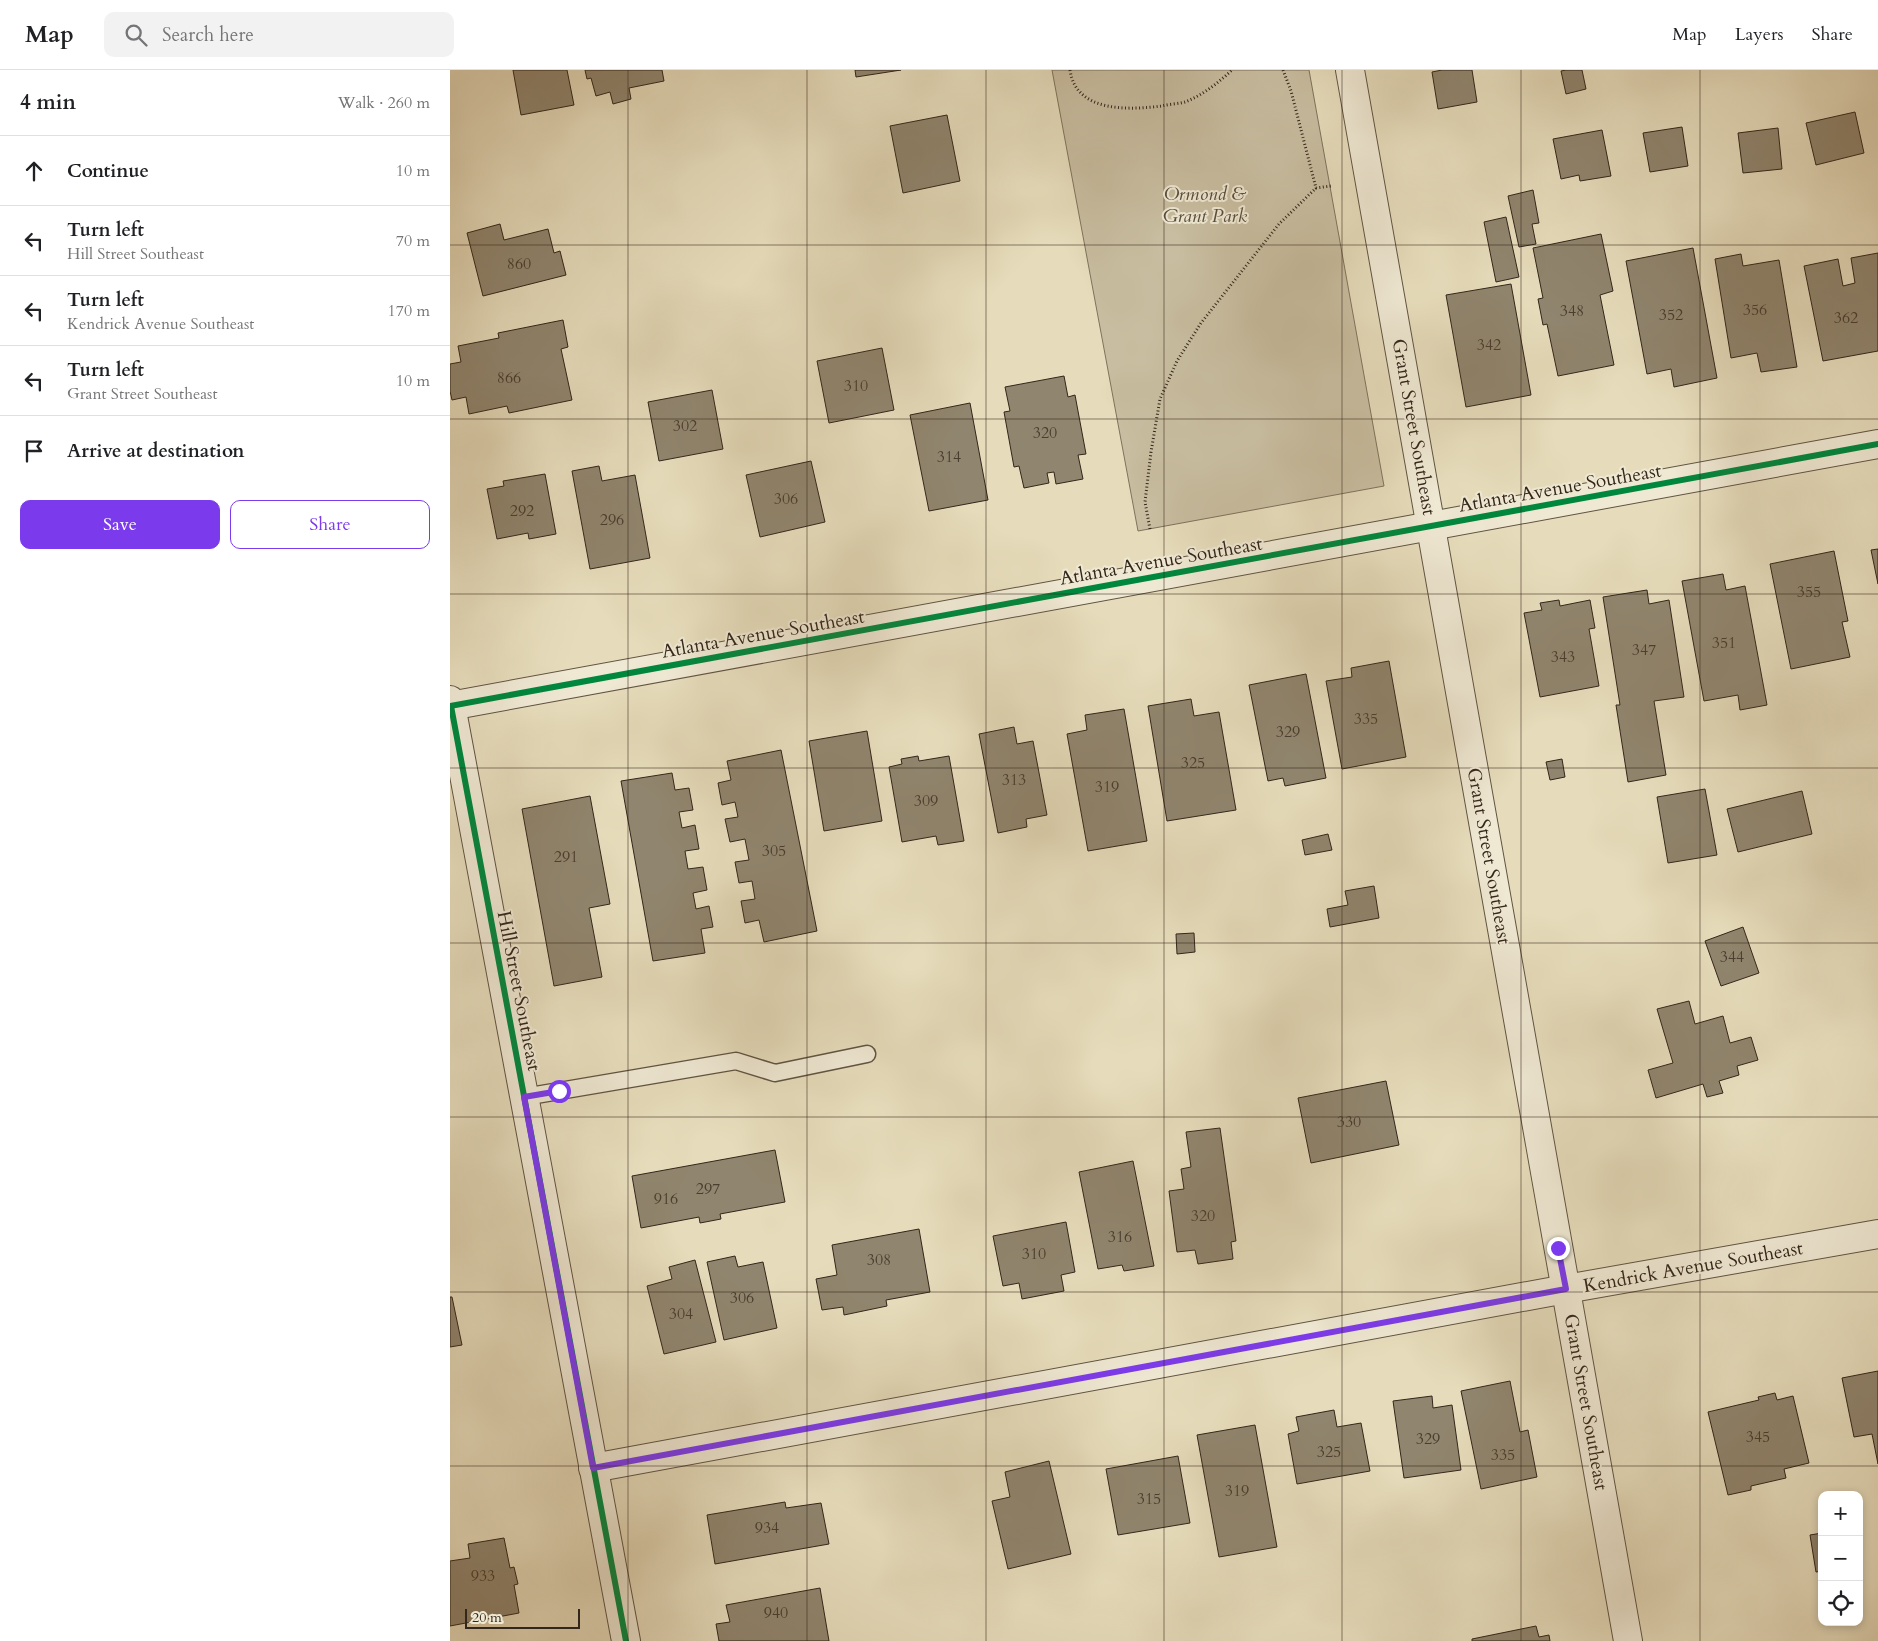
<!DOCTYPE html>
<html lang="en">
<head>
<meta charset="utf-8">
<style>
	body { margin:0; font-family:Cardo,serif; background:#f2f2f2; color:#202124 }
	.controls { position:absolute; right:15px; bottom:15px; display:grid; overflow:hidden; border-radius:10px; box-shadow:0 2px 8px #0003 }
	.controls button { width:45px; height:45px; display:grid; place-items:center; padding:0; border:0; border-bottom:1px solid #e0e0e0; background:#fff; color:#202124; font:25px sans-serif }
	.scale { position:absolute; left:15px; bottom:12px; width:115px; box-sizing:border-box; padding-left:5px; border:2px solid #33261a; border-top:0; font-size:14px; line-height:18px; white-space:nowrap; color:#33261a; -webkit-text-stroke:4px #efe8d3; paint-order:stroke }
	.stop { position:absolute; width:15px; height:15px; margin:-11px; border:4px solid #7c3aed; border-radius:50%; background:#fff }
	.stop.end { background:#7c3aed; border-color:#fff; box-shadow:0 1px 5px #0008 }
	.list { margin:0; padding:0; list-style:none }
	h2 { display:flex; justify-content:space-between; align-items:center; height:65px; margin:0; padding:0 20px; font-size:21px }
	h2 small { font-size:16px; font-weight:400; color:#757577 }
	.list li { display:grid; grid-template-columns:32px 1fr auto; gap:15px; align-items:center; box-sizing:border-box; height:70px; padding:0 20px; border-top:1px solid #e0e0e0 }
	.list b { display:block; font-size:19px; white-space:nowrap }
	.list p { margin:0; font-size:16px; white-space:nowrap; color:#757577 }
	.list em { font-size:16px; font-style:normal; color:#757577 }
	.actions { display:flex; gap:10px; padding:15px 20px }
	.actions a { flex:1; padding:11px 0; border:1px solid #7c3aed; border-radius:10px; text-align:center; font-size:18px; color:#7c3aed }
	.actions .main { background:#7c3aed; color:#fff }
	.icon { flex:none; width:28px; height:28px; fill:none; stroke:currentColor; stroke-width:2; stroke-linecap:round; stroke-linejoin:round }
	.map { position:relative; flex:none; width:1428px; height:1571px; overflow:hidden }
	header { display:flex; align-items:center; gap:30px; box-sizing:border-box; height:70px; padding:0 25px; background:#fff; border-bottom:1px solid #e0e0e0 }
	header strong { font-size:24px }
	nav { display:flex; gap:28px; margin-inline-start:auto; font-size:18px }
	.search { width:350px; height:45px; background:#f2f2f2; display:flex; align-items:center; gap:12px; box-sizing:border-box; padding:0 18px; border-radius:10px; color:#757577; font-size:19px }
	main { display:flex }
	aside { flex:1; background:#fff }
	.map>svg:first-child { display:block }
	.green { fill:#c8bda0; stroke:#7e725d }
	.building { fill:#90856e; stroke:#33261a }
	.lines { fill:none; stroke-linecap:round; stroke-linejoin:round }
	.service-casing { stroke:#605442; stroke-width:19 }
	.minor-casing { stroke:#605442; stroke-width:30 }
	.tertiary-casing { stroke:#605442; stroke-width:30 }
	.path { stroke:#33261a; stroke-width:3; stroke-dasharray:1 2.5; stroke-linecap:butt }
	.service { stroke:#efe8d3; stroke-width:16 }
	.minor { stroke:#efe8d3; stroke-width:28 }
	.tertiary { stroke:#efe8d3; stroke-width:28 }
	.cycleway-casing { stroke:#efe8d3; stroke-width:9 }
	.cycleway { stroke:#00873e; stroke-width:6 }
	.route { stroke:#7c3aed; stroke-width:6 }
	.grid { fill:none; stroke:#33261a; stroke-width:1; stroke-opacity:0.55 }
	.labels { text-anchor:middle; dominant-baseline:central; stroke-width:4; stroke-linejoin:round; paint-order:stroke }
	.number-label { font-size:16px; fill:#4a3e2f }
	.park-label { font-size:19px; font-style:italic; fill:#584c3c; stroke:#efe8d3 }
	.street-label { font-size:19px; fill:#33261a; stroke:#efe8d3 }
</style>
</head>
<body>
<header>
<strong>Map</strong>
<div class="search"><svg class="icon" aria-label="search" viewBox="0 0 24 24"><circle cx="10" cy="10" r="6"/><path d="M15 15l6 6"/></svg>Search here</div>
<nav><a>Map</a><a>Layers</a><a>Share</a></nav>
</header>
<main>
<aside>
<h2>4 min<small>Walk · 260 m</small></h2>
<ul class="list">
<li><svg class="icon" aria-label="ahead" viewBox="0 0 24 24"><path d="M12 20V5M6 11l6-6 6 6"/></svg><div><b>Continue</b></div><em>10 m</em></li>
<li><svg class="icon" aria-label="left" viewBox="0 0 24 24"><path d="M17 20v-9H6M10 6l-5 5 5 5"/></svg><div><b>Turn left</b><p>Hill Street Southeast</p></div><em>70 m</em></li>
<li><svg class="icon" aria-label="left" viewBox="0 0 24 24"><path d="M17 20v-9H6M10 6l-5 5 5 5"/></svg><div><b>Turn left</b><p>Kendrick Avenue Southeast</p></div><em>170 m</em></li>
<li><svg class="icon" aria-label="left" viewBox="0 0 24 24"><path d="M17 20v-9H6M10 6l-5 5 5 5"/></svg><div><b>Turn left</b><p>Grant Street Southeast</p></div><em>10 m</em></li>
<li><svg class="icon" aria-label="arrive" viewBox="0 0 24 24"><path d="M6 21V4h12l-3 4 3 4H6"/></svg><div><b>Arrive at destination</b></div></li>
</ul>
<div class="actions"><a class="main">Save</a><a>Share</a></div>
</aside>
<div class="map">
<svg width="1428" height="1571" viewBox="0 0 1428 1571">
	<rect width="100%" height="100%" fill="#e6dcbb"/>
	<filter id="stains"><feTurbulence type="fractalNoise" baseFrequency=".004" numOctaves="4"/><feColorMatrix values="0 0 0 0 .2 0 0 0 0 .09 0 0 0 0 .02 0 0 0 .5 -.17"/></filter>
	<radialGradient id="worn" r=".72"><stop offset=".6" stop-color="#630" stop-opacity="0"/><stop offset="1" stop-color="#630" stop-opacity=".3"/></radialGradient>
	<path class="green" d="M 602,0 L 859,0 L 934,416 L 688,461 Z"/>
	<g class="building">
		<path d="M 63,0 L 117,0 L 124,35 L 71,45 Z"/>
		<path d="M 135,0 L 212,0 L 214,11 L 179,18 L 181,29 L 163,34 L 160,22 L 146,26 L 141,8 L 137,9 Z"/>
		<path d="M 405,0 L 451,0 L 406,7 Z"/>
		<path d="M 992,0 L 1022,0 L 1027,32 L 988,39 L 982,2 Z"/>
		<path d="M 1116,0 L 1132,0 L 1136,19 L 1116,24 L 1111,1 Z"/>
		<path d="M 1405,42 L 1414,83 L 1366,95 L 1356,53 Z"/>
		<path d="M 497,45 L 510,111 L 453,123 L 440,56 Z"/>
		<path d="M 1232,57 L 1238,96 L 1200,102 L 1193,63 Z"/>
		<path d="M 1328,58 L 1332,99 L 1293,103 L 1288,63 Z"/>
		<path d="M 1152,60 L 1161,106 L 1130,111 L 1129,105 L 1111,109 L 1103,69 Z"/>
		<path d="M 1083,120 L 1089,153 L 1082,154 L 1086,174 L 1069,177 L 1058,126 Z"/>
		<path d="M 1056,147 L 1069,207 L 1046,212 L 1034,152 Z"/>
		<path d="M 50,154 L 54,170 L 98,159 L 104,183 L 110,181 L 116,205 L 33,226 L 17,163 Z"/>
		<path d="M 1151,164 L 1163,221 L 1150,225 L 1164,295 L 1108,306 L 1097,254 L 1093,255 L 1088,229 L 1093,228 L 1083,178 Z"/>
		<path d="M 1243,178 L 1267,308 L 1224,317 L 1221,299 L 1197,304 L 1176,191 Z"/>
		<path d="M 1428,183 L 1428,281 L 1373,291 L 1354,196 L 1388,189 L 1393,216 L 1405,213 L 1401,188 Z"/>
		<path d="M 1291,184 L 1293,196 L 1329,190 L 1347,297 L 1311,302 L 1307,283 L 1281,288 L 1265,189 Z"/>
		<path d="M 1061,214 L 1081,325 L 1016,337 L 996,225 Z"/>
		<path d="M 113,250 L 118,277 L 111,279 L 122,330 L 59,343 L 57,336 L 19,344 L 16,327 L 2,330 L 0,321 L 0,294 L 11,292 L 8,276 L 49,268 L 48,263 Z"/>
		<path d="M 432,278 L 444,340 L 379,353 L 367,291 Z"/>
		<path d="M 614,306 L 618,327 L 625,325 L 636,384 L 628,385 L 633,409 L 606,414 L 604,402 L 597,403 L 599,413 L 574,418 L 569,396 L 564,397 L 554,342 L 560,341 L 555,317 Z"/>
		<path d="M 262,320 L 273,379 L 209,391 L 198,332 Z"/>
		<path d="M 520,333 L 538,430 L 479,441 L 460,345 Z"/>
		<path d="M 361,391 L 375,452 L 310,467 L 296,405 Z"/>
		<path d="M 149,396 L 152,411 L 185,405 L 200,488 L 140,499 L 122,401 Z"/>
		<path d="M 95,404 L 106,464 L 79,469 L 78,463 L 47,469 L 37,419 L 54,416 L 53,411 Z"/>
		<path d="M 1428,479 L 1428,514 L 1421,480 Z"/>
		<path d="M 1384,481 L 1398,551 L 1392,552 L 1400,587 L 1341,599 L 1320,494 Z"/>
		<path d="M 1273,504 L 1276,520 L 1295,516 L 1317,635 L 1290,640 L 1288,625 L 1254,631 L 1232,511 Z"/>
		<path d="M 1197,520 L 1199,534 L 1219,530 L 1234,627 L 1204,631 L 1216,705 L 1178,712 L 1166,635 L 1170,635 L 1153,527 Z"/>
		<path d="M 1109,530 L 1110,536 L 1140,530 L 1145,558 L 1139,559 L 1149,616 L 1090,627 L 1074,543 L 1092,540 L 1090,533 Z"/>
		<path d="M 939,591 L 956,687 L 892,699 L 876,611 L 902,607 L 901,598 Z"/>
		<path d="M 856,604 L 876,708 L 835,716 L 833,708 L 818,711 L 799,615 Z"/>
		<path d="M 741,629 L 744,646 L 769,642 L 786,740 L 717,751 L 698,636 Z"/>
		<path d="M 674,639 L 697,771 L 638,781 L 617,664 L 637,660 L 635,645 Z"/>
		<path d="M 564,657 L 567,674 L 583,671 L 597,745 L 576,749 L 577,757 L 548,763 L 529,664 Z"/>
		<path d="M 417,661 L 432,751 L 374,761 L 359,671 Z"/>
		<path d="M 331,680 L 367,861 L 314,872 L 309,850 L 295,853 L 291,831 L 305,829 L 302,811 L 289,813 L 285,792 L 299,790 L 295,769 L 280,772 L 275,749 L 288,747 L 285,732 L 272,735 L 268,713 L 281,710 L 277,691 Z"/>
		<path d="M 468,686 L 469,691 L 499,686 L 514,771 L 488,775 L 486,766 L 452,772 L 439,697 L 452,694 L 451,689 Z"/>
		<path d="M 1112,689 L 1115,707 L 1100,710 L 1096,692 Z"/>
		<path d="M 222,703 L 225,720 L 239,718 L 243,740 L 229,742 L 232,758 L 245,755 L 249,779 L 235,781 L 238,799 L 253,797 L 257,820 L 243,823 L 246,839 L 259,836 L 263,857 L 251,859 L 255,883 L 203,891 L 171,711 Z"/>
		<path d="M 1255,719 L 1267,785 L 1218,793 L 1207,727 Z"/>
		<path d="M 1352,721 L 1362,764 L 1288,782 L 1277,739 Z"/>
		<path d="M 140,726 L 160,834 L 139,838 L 152,907 L 104,916 L 72,739 Z"/>
		<path d="M 878,764 L 882,780 L 855,785 L 852,770 Z"/>
		<path d="M 924,816 L 929,848 L 880,857 L 877,839 L 898,835 L 895,821 Z"/>
		<path d="M 1293,857 L 1309,903 L 1271,916 L 1255,871 Z"/>
		<path d="M 744,863 L 745,882 L 727,884 L 726,864 Z"/>
		<path d="M 1239,931 L 1245,954 L 1273,946 L 1280,973 L 1301,967 L 1308,990 L 1287,996 L 1289,1005 L 1269,1011 L 1273,1023 L 1257,1027 L 1253,1014 L 1206,1028 L 1198,1000 L 1223,993 L 1207,939 Z"/>
		<path d="M 936,1011 L 949,1075 L 861,1093 L 848,1028 Z"/>
		<path d="M 770,1058 L 786,1171 L 781,1172 L 783,1189 L 748,1194 L 745,1180 L 727,1182 L 719,1121 L 734,1119 L 731,1099 L 741,1097 L 736,1062 Z"/>
		<path d="M 325,1080 L 335,1132 L 270,1144 L 271,1149 L 250,1153 L 249,1147 L 191,1158 L 182,1106 Z"/>
		<path d="M 683,1091 L 704,1196 L 674,1201 L 672,1195 L 648,1199 L 629,1102 Z"/>
		<path d="M 616,1152 L 625,1202 L 611,1205 L 614,1221 L 572,1229 L 569,1213 L 553,1216 L 543,1166 Z"/>
		<path d="M 469,1159 L 480,1222 L 436,1230 L 437,1236 L 394,1245 L 393,1237 L 372,1240 L 366,1209 L 387,1205 L 382,1175 Z"/>
		<path d="M 285,1186 L 288,1197 L 313,1192 L 327,1258 L 274,1270 L 257,1192 Z"/>
		<path d="M 245,1190 L 266,1272 L 214,1284 L 197,1216 L 222,1209 L 219,1197 Z"/>
		<path d="M 0,1227 L 2,1227 L 12,1275 L 0,1277 Z"/>
		<path d="M 1428,1301 L 1428,1394 L 1422,1364 L 1404,1367 L 1392,1308 Z"/>
		<path d="M 1060,1311 L 1070,1362 L 1078,1360 L 1087,1407 L 1031,1419 L 1011,1321 Z"/>
		<path d="M 1325,1323 L 1327,1330 L 1343,1326 L 1359,1393 L 1334,1399 L 1336,1408 L 1301,1416 L 1301,1420 L 1278,1425 L 1258,1342 L 1309,1330 L 1308,1327 Z"/>
		<path d="M 982,1326 L 983,1338 L 1002,1335 L 1011,1400 L 954,1408 L 943,1331 Z"/>
		<path d="M 884,1340 L 887,1357 L 911,1353 L 920,1401 L 847,1414 L 838,1364 L 849,1361 L 846,1347 Z"/>
		<path d="M 805,1355 L 827,1477 L 769,1487 L 747,1365 Z"/>
		<path d="M 728,1386 L 740,1453 L 668,1465 L 656,1399 Z"/>
		<path d="M 599,1391 L 621,1484 L 558,1499 L 542,1431 L 560,1427 L 555,1402 Z"/>
		<path d="M 335,1432 L 336,1438 L 371,1433 L 379,1474 L 265,1494 L 257,1445 Z"/>
		<path d="M 1372,1463 L 1372,1501 L 1366,1502 L 1360,1465 Z"/>
		<path d="M 54,1468 L 60,1498 L 64,1497 L 68,1514 L 64,1515 L 69,1543 L 0,1556 L 0,1491 L 20,1488 L 18,1474 Z"/>
		<path d="M 370,1518 L 379,1571 L 269,1571 L 266,1554 L 280,1552 L 276,1535 Z"/>
		<path d="M 1086,1556 L 1089,1567 L 1099,1565 L 1100,1571 L 1022,1571 L 1022,1569 Z"/>
	</g>
	<g class="lines">
		<g class="service-casing">
			<path id="service" d="M 74,1027 L 286,991 L 325,1003 L 417,984"/>
		</g>
		<g class="minor-casing">
			<g id="minor">
				<path d="M 900,0 L 1178,1571"/>
				<path d="M 143,1398 L 1116,1219 L 1428,1164"/>
			</g>
		</g>
		<g class="tertiary-casing">
			<g id="tertiary">
				<path d="M 0,630 L 176,1571"/>
				<path d="M 0,636 L 1428,374"/>
			</g>
		</g>
		<g class="path">
			<path d="M 620,0 C 626,43 679,40 712,36 C 719,34 728,34 735,32 C 753,25 768,13 782,0"/>
			<path d="M 833,0 L 841,21 L 866,118 L 881,116"/>
			<path d="M 700,459 L 695,432 L 701,382 L 710,329 L 727,291 L 751,253 L 829,154 L 866,118"/>
		</g>
		<use href="#service" class="service"/>
		<use href="#minor" class="minor"/>
		<use href="#tertiary" class="tertiary"/>
		<g class="cycleway-casing">
			<g id="cycleway">
				<path d="M 0,636 L 1428,374"/>
				<path d="M 1,636 L 176,1571"/>
			</g>
		</g>
		<use href="#cycleway" class="cycleway"/>
	</g>
	<g class="lines">
		<path class="route" d="M 109,1021 L 74,1027 L 143,1398 L 1116,1219 L 1108,1178"/>
	</g>
	<path class="grid" d="M 178,0 L 178,1571M 357,0 L 357,1571M 536,0 L 536,1571M 714,0 L 714,1571M 892,0 L 892,1571M 1071,0 L 1071,1571M 1250,0 L 1250,1571M 0,175 L 1428,175M 0,349 L 1428,349M 0,524 L 1428,524M 0,698 L 1428,698M 0,873 L 1428,873M 0,1047 L 1428,1047M 0,1222 L 1428,1222M 0,1396 L 1428,1396"/>
	<g class="labels">
		<g class="number-label">
			<text x="69" y="194">860</text>
			<text x="1305" y="240">356</text>
			<text x="1122" y="241">348</text>
			<text x="1221" y="245">352</text>
			<text x="1396" y="248">362</text>
			<text x="1039" y="275">342</text>
			<text x="59" y="308">866</text>
			<text x="406" y="316">310</text>
			<text x="235" y="356">302</text>
			<text x="595" y="363">320</text>
			<text x="499" y="387">314</text>
			<text x="336" y="429">306</text>
			<text x="72" y="441">292</text>
			<text x="162" y="450">296</text>
			<text x="1359" y="522">355</text>
			<text x="1274" y="573">351</text>
			<text x="1194" y="580">347</text>
			<text x="1113" y="587">343</text>
			<text x="916" y="649">335</text>
			<text x="838" y="662">329</text>
			<text x="743" y="693">325</text>
			<text x="564" y="710">313</text>
			<text x="657" y="717">319</text>
			<text x="476" y="731">309</text>
			<text x="324" y="781">305</text>
			<text x="116" y="787">291</text>
			<text x="1282" y="887">344</text>
			<text x="899" y="1052">330</text>
			<text x="258" y="1119">297</text>
			<text x="216" y="1129">916</text>
			<text x="753" y="1146">320</text>
			<text x="670" y="1167">316</text>
			<text x="584" y="1184">310</text>
			<text x="429" y="1190">308</text>
			<text x="292" y="1228">306</text>
			<text x="231" y="1244">304</text>
			<text x="1308" y="1367">345</text>
			<text x="978" y="1369">329</text>
			<text x="879" y="1382">325</text>
			<text x="1053" y="1385">335</text>
			<text x="787" y="1421">319</text>
			<text x="699" y="1429">315</text>
			<text x="317" y="1458">934</text>
			<text x="33" y="1506">933</text>
			<text x="326" y="1543">940</text>
		</g>
		<g class="park-label">
			<text x="755" y="124">Ormond &amp;<tspan x="755" dy="22">Grant Park</tspan></text>
		</g>
		<g class="street-label">
			<text transform="translate(964 357) rotate(80)">Grant Street Southeast</text>
			<text transform="translate(1110 418) rotate(-10)">Atlanta Avenue Southeast</text>
			<text transform="translate(711 491) rotate(-10)">Atlanta Avenue Southeast</text>
			<text transform="translate(313 564) rotate(-10)">Atlanta Avenue Southeast</text>
			<text transform="translate(1039 786) rotate(80)">Grant Street Southeast</text>
			<text transform="translate(69 921) rotate(79)">Hill Street Southeast</text>
			<text transform="translate(1243 1197) rotate(-10)">Kendrick Avenue Southeast</text>
			<text transform="translate(1136 1332) rotate(80)">Grant Street Southeast</text>
		</g>
	</g>
	<rect width="100%" height="100%" filter="url(#stains)"/>
	<rect width="100%" height="100%" fill="url(#worn)"/>
</svg>
<div class="controls">
<button>+</button>
<button>−</button>
<button><svg class="icon" aria-label="locate" viewBox="0 0 24 24"><circle cx="12" cy="12" r="6"/><path d="M12 2v4M12 18v4M2 12h4M18 12h4"/></svg></button>
</div>
<div class="scale">20 m</div>
<div class="stop" style="left:109px;top:1021px"></div>
<div class="stop end" style="left:1108px;top:1178px"></div>
</div>
</main>
</body>
</html>
